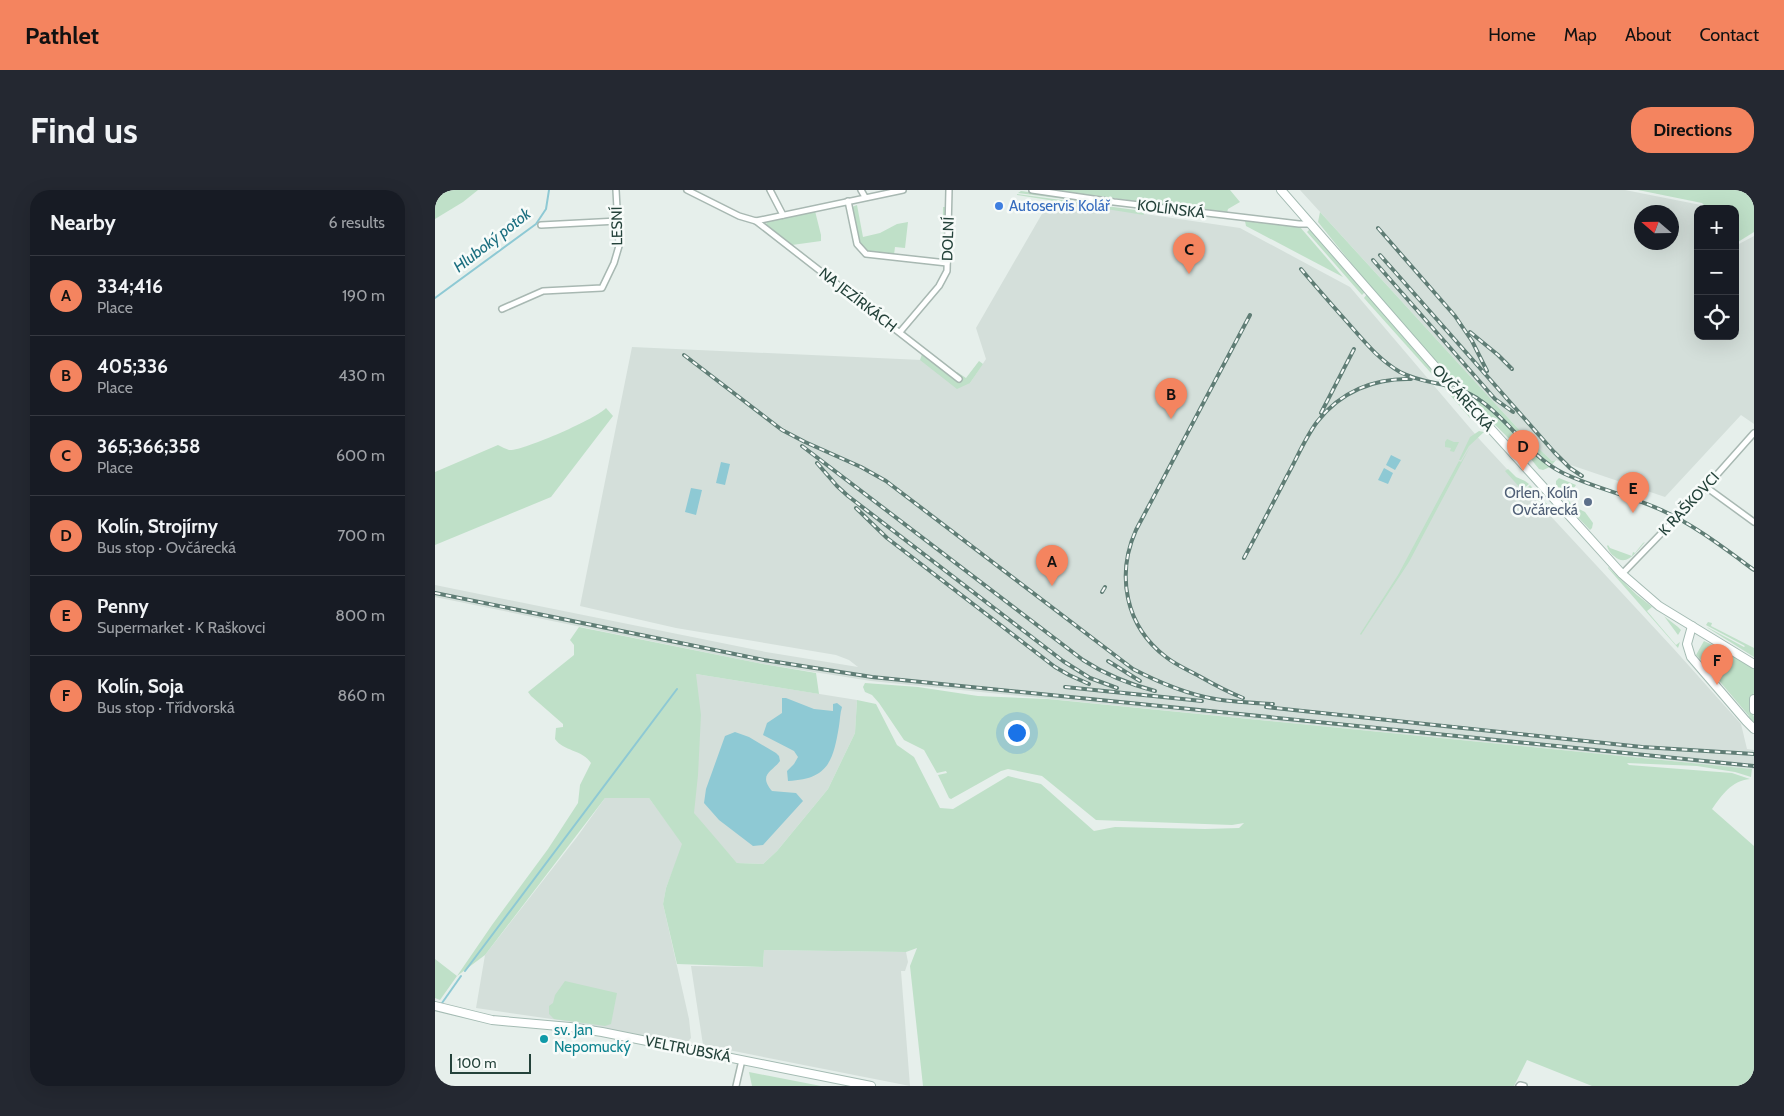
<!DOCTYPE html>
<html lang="en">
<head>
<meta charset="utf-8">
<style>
	body { margin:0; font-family:Cabin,sans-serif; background:#242831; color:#f1f3f6 }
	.controls { position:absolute; right:15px; top:15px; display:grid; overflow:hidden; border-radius:10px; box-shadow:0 5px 20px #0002 }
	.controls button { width:45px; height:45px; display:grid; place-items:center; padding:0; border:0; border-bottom:1px solid #363941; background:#171b24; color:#f1f3f6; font:25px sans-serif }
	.compass { position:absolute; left:1199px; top:15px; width:45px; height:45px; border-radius:50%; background:#171b24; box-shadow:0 5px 20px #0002; rotate:290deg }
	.scale { position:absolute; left:15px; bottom:12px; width:81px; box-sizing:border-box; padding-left:5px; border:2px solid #24423a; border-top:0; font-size:14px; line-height:18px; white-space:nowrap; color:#24423a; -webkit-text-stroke:4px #f7fbf9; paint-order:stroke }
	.you { position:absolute; left:581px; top:542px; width:18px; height:18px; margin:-12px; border:4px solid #fff; border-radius:50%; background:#1a73e8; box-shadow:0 0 0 8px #1a73e833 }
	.badge { display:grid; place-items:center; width:32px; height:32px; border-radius:50%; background:#f4845f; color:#111; font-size:16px; font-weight:700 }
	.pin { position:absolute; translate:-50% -41px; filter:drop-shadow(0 1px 2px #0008) }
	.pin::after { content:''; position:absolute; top:26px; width:18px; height:15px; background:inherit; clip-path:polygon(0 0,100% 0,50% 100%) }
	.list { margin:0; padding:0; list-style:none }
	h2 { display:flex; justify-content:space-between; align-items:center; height:65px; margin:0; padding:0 20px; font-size:21px }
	h2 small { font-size:16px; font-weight:400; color:#9ea1a6 }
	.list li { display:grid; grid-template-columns:32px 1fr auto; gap:15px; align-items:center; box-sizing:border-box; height:80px; padding:0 20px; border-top:1px solid #363941 }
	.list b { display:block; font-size:19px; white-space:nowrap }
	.list p { margin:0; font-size:16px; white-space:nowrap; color:#9ea1a6 }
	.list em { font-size:16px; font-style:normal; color:#9ea1a6 }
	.icon { flex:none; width:28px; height:28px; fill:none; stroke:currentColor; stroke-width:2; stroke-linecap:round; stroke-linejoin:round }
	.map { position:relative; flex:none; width:1319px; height:896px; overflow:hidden; border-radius:20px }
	header { display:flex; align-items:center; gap:30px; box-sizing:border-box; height:70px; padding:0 25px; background:#f4845f; color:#111 }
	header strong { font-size:24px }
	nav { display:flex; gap:28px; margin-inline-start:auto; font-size:18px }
	.intro { display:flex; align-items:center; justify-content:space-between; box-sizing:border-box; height:120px; padding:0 30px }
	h1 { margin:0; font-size:35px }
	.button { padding:12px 22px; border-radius:20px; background:#f4845f; color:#111; font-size:18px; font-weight:700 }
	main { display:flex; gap:30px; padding:0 30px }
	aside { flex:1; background:#171b24; border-radius:20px; box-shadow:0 5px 20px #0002 }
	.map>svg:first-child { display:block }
	.built { fill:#d4dfda; fill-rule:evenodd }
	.green { fill:#bfe0c8 }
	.water { fill:#8ec9d4 }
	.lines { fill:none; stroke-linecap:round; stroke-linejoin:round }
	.stream { stroke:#8ec9d4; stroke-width:2 }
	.street-casing { stroke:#a8b8b2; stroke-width:8 }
	.secondary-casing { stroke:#a4bbb3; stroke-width:10 }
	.street { stroke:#fff; stroke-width:5 }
	.secondary { stroke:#fff; stroke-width:8 }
	.rail-casing { stroke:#5f7d75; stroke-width:4 }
	.rail { stroke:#f7fbf9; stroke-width:2; stroke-dasharray:5.5; stroke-linecap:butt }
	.shop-dot { fill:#3f7fe0; stroke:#f7fbf9; stroke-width:2 }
	.service-dot { fill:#5c6f8a; stroke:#f7fbf9; stroke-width:2 }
	.culture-dot { fill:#0f9aa8; stroke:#f7fbf9; stroke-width:2 }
	.labels { text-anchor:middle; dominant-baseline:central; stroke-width:5; stroke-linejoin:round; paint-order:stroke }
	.shop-label { font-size:15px; fill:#366cbe; stroke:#f7fbf9; text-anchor:start }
	.street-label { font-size:15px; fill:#24423a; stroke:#f7fbf9 }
	.service-label { font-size:15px; fill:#4e5e75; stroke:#f7fbf9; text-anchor:end }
	.culture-label { font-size:15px; fill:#0d838f; stroke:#f7fbf9; text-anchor:start }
	.water-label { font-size:16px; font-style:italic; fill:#1c6f80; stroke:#f7fbf9 }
</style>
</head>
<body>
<header>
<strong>Pathlet</strong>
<nav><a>Home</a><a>Map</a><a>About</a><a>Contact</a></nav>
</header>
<div class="intro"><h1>Find us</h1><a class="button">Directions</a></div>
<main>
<aside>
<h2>Nearby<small>6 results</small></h2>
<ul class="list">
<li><span class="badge">A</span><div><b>334;416</b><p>Place</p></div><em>190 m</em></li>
<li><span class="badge">B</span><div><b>405;336</b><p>Place</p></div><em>430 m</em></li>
<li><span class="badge">C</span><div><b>365;366;358</b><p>Place</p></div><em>600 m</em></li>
<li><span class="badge">D</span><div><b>Kolín, Strojírny</b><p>Bus stop · Ovčárecká</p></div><em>700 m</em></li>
<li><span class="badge">E</span><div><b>Penny</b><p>Supermarket · K Raškovci</p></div><em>800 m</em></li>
<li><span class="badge">F</span><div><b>Kolín, Soja</b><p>Bus stop · Třídvorská</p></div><em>860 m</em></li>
</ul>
</aside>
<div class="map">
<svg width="1319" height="896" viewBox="0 0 1319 896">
	<rect width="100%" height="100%" fill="#e6efeb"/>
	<g class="built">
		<path d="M 865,0 L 1190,0 L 1266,15 L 1269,19 L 1263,19 L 1263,146 L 1300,146 L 1300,53 L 1302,55 L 1319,46 L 1319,234 L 1306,225 L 1230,307 L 1121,270 L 1117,271 L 1087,243 ZM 1206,22 L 1236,22 L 1236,52 L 1206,52 Z"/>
		<path d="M 615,10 L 805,38 L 915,97 L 1046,251 L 1238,458 L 1306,534 L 1312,559 L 1319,560 L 1319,579 L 436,491 L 328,474 L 0,407 L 0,395 L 331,462 L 423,477 L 414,470 L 401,465 L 241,438 L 145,416 L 197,157 L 487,170 L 535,193 L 551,169 L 541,138 Z"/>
		<path d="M 261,484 L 422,510 L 420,543 L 393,599 L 342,661 L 328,674 L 302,673 L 258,624 Z"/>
		<path d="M 170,608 L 214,608 L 248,654 L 231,698 L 228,714 L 254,829 L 256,848 L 251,854 L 137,832 L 41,818 L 50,765 L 142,647 Z"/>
		<path d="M 329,760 L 471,762 L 473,772 L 470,781 L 466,781 L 475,896 L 268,855 L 256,776 L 328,777 Z"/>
	</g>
	<g class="green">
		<path d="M 0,0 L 43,0 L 28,12 L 0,29 Z"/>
		<path d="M 617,0 L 795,0 L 805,12 L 793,19 L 792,23 Z"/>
		<path d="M 1203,0 L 1319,0 L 1319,42 L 1303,52 L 1300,49 L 1300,19 L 1273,19 L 1267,13 Z"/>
		<path d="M 586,1 L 704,17 L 707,19 L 583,3 Z"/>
		<path d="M 582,4 L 708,21 L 709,25 L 582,5 Z"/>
		<path d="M 422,15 L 428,47 L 445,43 L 462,34 L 473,32 L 470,58 L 460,57 L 459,65 L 434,64 L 425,57 L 417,17 Z"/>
		<path d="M 508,17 L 513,17 L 510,71 L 469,66 L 507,69 Z"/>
		<path d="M 380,21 L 386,45 L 386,51 L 357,55 L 332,36 L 331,32 L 333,30 Z"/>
		<path d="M 885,22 L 1087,243 L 1117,271 L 1121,270 L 1115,277 L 1108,280 L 1104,279 L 1092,264 L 1089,265 C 1071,244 1051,227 1033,207 C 980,151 931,92 883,32 Z"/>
		<path d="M 810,31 L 865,37 L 908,87 L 811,36 Z"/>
		<path d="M 875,39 L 930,102 L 927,105 L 872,42 Z"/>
		<path d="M 932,104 L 1011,194 L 996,183 L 929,108 Z"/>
		<path d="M 487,164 L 517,186 L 522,182 L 531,188 L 544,171 L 548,174 L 535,193 L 522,199 L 485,170 Z"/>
		<path d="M 1009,195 C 1019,198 1035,217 1035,228 L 1010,199 Z"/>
		<path d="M 171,218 L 178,226 L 116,307 L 0,355 L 0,282 L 63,255 C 67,257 71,259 74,260 C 86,262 163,228 171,218 Z"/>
		<path d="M 1044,241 L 1049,242 L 1034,256 L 1026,270 L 1024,270 L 1035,247 Z"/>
		<path d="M 1050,243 L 1035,257 L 974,372 L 926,445 L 925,444 L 963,385 L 1024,271 L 1026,272 L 1035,257 Z"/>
		<path d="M 1012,249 L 1019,252 L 1024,252 L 1019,262 L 1015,261 L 1016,258 L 1010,257 L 1010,252 Z"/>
		<path d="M 1073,279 L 1081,287 L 1090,291 L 1094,294 L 1087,300 L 1070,281 Z"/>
		<path d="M 1124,288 L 1141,295 L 1139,298 L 1134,295 L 1131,298 L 1136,308 L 1134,311 L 1137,315 L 1135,315 L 1129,307 L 1131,306 L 1121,295 L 1121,291 Z"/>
		<path d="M 1095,295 L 1112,314 L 1108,317 L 1092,298 Z"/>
		<path d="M 1144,319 L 1150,322 L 1158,333 L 1157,338 L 1155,340 L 1139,323 L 1139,321 Z"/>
		<path d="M 1210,352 C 1202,361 1192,378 1179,366 C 1175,363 1174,361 1172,356 L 1173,355 L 1175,358 L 1197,366 L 1198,362 L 1200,363 L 1208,353 Z"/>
		<path d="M 1173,377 L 1202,405 L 1243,437 L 1246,440 L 1243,445 L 1229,426 L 1217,417 L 1212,421 L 1241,455 L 1245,452 L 1243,458 L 1173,378 Z"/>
		<path d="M 1273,432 L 1277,433 L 1276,436 L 1319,458 L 1319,467 L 1273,438 L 1272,437 L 1309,457 L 1310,456 L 1271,435 Z"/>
		<path d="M 144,437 L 328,474 L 381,483 L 384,504 L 261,484 L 266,525 L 263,585 L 259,623 L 302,673 L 328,674 L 342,661 L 393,599 L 420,543 L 422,510 L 441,514 L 462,555 L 479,567 L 505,618 L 518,619 L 573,586 L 606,594 L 659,641 L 680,637 L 770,639 L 804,638 L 809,633 L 797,635 L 661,630 L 607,586 L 573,579 L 566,581 L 516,609 L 514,608 L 503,585 L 512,583 L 511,581 L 502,583 L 489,560 L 469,550 L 444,513 L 437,505 L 430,502 L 428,497 L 430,493 L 483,497 L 543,506 L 613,509 L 1317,579 L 1316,587 L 1300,582 L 1262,576 L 1192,573 L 1194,575 L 1297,583 L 1315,589 C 1296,591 1287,605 1277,619 L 1319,656 L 1319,896 L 1157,896 L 1092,870 L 1079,896 L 488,896 L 475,776 L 482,758 L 471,762 L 329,760 L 328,777 L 242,774 L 228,714 L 231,698 L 247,654 L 214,608 L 170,608 L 50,765 L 22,786 L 5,810 L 0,808 L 0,769 L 22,786 L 57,735 L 113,659 L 143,613 L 145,595 L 156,573 C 148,560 128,561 120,549 L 121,538 L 128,537 L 128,534 L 96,506 L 93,502 L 139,465 L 139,455 L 135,450 Z"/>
		<path d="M 1269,451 L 1291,461 L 1319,478 L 1319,503 L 1315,517 L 1319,527 L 1319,535 L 1313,529 L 1314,526 L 1270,474 L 1261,465 Z"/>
		<path d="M 130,791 L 182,803 L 176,834 L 170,836 L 119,829 L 114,824 L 114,816 L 118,813 L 120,805 Z"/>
		<path d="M 314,882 L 386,896 L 317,896 Z"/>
	</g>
	<g class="water">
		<path d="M 956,265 L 966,270 L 960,280 L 951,275 Z"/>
		<path d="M 286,272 L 295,274 L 290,295 L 281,293 Z"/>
		<path d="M 949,278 L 958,283 L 953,294 L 943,290 Z"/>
		<path d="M 256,298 L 267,300 L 261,325 L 250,322 Z"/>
		<path d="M 347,508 L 351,508 L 379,519 L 398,521 L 398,514 L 402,513 L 407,517 C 405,523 405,530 404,536 C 398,573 392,589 353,591 L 352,581 L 359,574 L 363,567 L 359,561 L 328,545 L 332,533 L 347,523 Z"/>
		<path d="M 300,542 L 314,547 L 341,563 L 344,566 L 345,571 C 337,582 323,584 337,601 L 361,603 L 368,611 L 328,655 L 318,656 L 284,630 L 269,613 L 271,599 L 290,546 Z"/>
	</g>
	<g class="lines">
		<g class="stream">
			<path d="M 0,108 L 101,34 L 111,19 L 114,0"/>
			<path d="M 30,781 L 242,499"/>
			<path d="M 7,813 L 26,786"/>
		</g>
		<g class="street-casing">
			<g id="street">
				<path d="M 252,0 L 304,26 L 321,31 L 468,0"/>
				<path d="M 335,0 L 348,25"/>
				<path d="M 426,0 L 430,7"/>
				<path d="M 597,0 L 679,12 L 864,34 L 876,34"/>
				<path d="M 413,11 L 422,54 L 431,64 L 512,73"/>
				<path d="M 321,31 L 524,189"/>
				<path d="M 106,35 L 183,31"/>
				<path d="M 67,119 L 108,101 L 167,98 L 179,73 L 184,56 L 181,0"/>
				<path d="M 465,142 L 504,96 L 512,81 L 514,0"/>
				<path d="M 1271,297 L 1319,332"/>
				<path d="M 1187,384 L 1271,297 L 1319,243"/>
				<path d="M 301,896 L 307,870"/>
				<path d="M 1084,896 L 1085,895 L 1089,896"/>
			</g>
		</g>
		<g class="secondary-casing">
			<g id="secondary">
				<path d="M 846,0 L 1017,196 L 1187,384 L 1224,416 L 1319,474"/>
				<path d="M 1257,436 L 1252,454 L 1256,467 L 1311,531 L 1319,539"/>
				<path d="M 1319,509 L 1319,520"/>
				<path d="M 0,816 L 57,830 L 135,837 L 167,842 L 436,896"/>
			</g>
		</g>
		<use href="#street" class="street"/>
		<use href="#secondary" class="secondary"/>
		<g class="rail-casing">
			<g id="rail">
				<path d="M 943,38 L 1020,126 L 1037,151 L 1052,181"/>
				<path d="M 945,65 L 1119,262 L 1135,278 L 1147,286"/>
				<path d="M 938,70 L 1060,209 L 1078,222"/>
				<path d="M 866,79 C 881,97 897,115 913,133 C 929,151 944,170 965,182 C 992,196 1019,191 1046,211 C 1076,232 1095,267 1128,283 C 1159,298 1193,305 1224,319 C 1258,334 1289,358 1319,380"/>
				<path d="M 1035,142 L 1063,165 L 1077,179"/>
				<path d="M 249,165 L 347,240 L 370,252 L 426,277 L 451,291 L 698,479 C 723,492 751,504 780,509 C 799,512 819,513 838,514"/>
				<path d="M 886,223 L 919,159"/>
				<path d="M 367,256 L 648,470 C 671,485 694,494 720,501"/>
				<path d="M 382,273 L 402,296 L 413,306 L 628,471 L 655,488 L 682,498"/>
				<path d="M 421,318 L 452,348 L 620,477 L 634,485 L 654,494"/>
				<path d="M 809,368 C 824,340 838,313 852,286 C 862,268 870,248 882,232 C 905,202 939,188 976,189"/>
				<path d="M 667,402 L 670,397"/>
				<path d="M 0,403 L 329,470 L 437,487 L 1319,576"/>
				<path d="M 673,471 L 705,491"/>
				<path d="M 630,497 L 767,511"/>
				<path d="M 808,508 C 793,502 778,494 764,486 C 753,480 741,475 731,467 C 690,436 681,385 701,340 L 815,125"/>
				<path d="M 831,517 L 1207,557 L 1319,564"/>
			</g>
		</g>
		<use href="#rail" class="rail"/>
	</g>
	<circle class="shop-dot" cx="564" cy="16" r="5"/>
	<circle class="service-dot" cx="1153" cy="312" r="5"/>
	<circle class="culture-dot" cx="109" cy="849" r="5"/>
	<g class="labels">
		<g class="shop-label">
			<text x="574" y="16">Autoservis Kolář</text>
		</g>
		<g class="street-label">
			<text transform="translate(736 19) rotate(7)">KOLÍNSKÁ</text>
			<text transform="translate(182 36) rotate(-91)">LESNÍ</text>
			<text transform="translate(513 49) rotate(-88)">DOLNÍ</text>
			<text transform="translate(423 110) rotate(38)">NA JEZÍRKÁCH</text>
			<text transform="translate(1028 208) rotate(48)">OVČÁRECKÁ</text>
			<text transform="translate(1254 314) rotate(-47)">K RAŠKOVCI</text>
			<text transform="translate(253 859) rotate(11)">VELTRUBSKÁ</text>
		</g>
		<g class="service-label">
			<text x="1143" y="303">Orlen, Kolín<tspan x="1143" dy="17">Ovčárecká</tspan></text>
		</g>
		<g class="culture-label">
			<text x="119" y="840">sv. Jan<tspan x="119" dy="17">Nepomucký</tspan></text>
		</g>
		<g class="water-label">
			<text transform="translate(57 50) rotate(-38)">Hluboký potok</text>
		</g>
	</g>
</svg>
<div class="controls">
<button>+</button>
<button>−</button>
<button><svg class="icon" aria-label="locate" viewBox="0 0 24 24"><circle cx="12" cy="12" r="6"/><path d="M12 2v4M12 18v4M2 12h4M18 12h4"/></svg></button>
</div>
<svg class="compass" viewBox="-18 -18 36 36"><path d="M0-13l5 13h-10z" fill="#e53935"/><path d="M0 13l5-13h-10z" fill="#9ea1a6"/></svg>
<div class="scale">100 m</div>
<div class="you"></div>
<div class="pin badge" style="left:617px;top:396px">A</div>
<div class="pin badge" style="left:736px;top:229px">B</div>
<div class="pin badge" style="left:754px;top:84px">C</div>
<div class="pin badge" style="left:1088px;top:281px">D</div>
<div class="pin badge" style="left:1198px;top:323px">E</div>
<div class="pin badge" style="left:1282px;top:495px">F</div>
</div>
</main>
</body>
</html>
